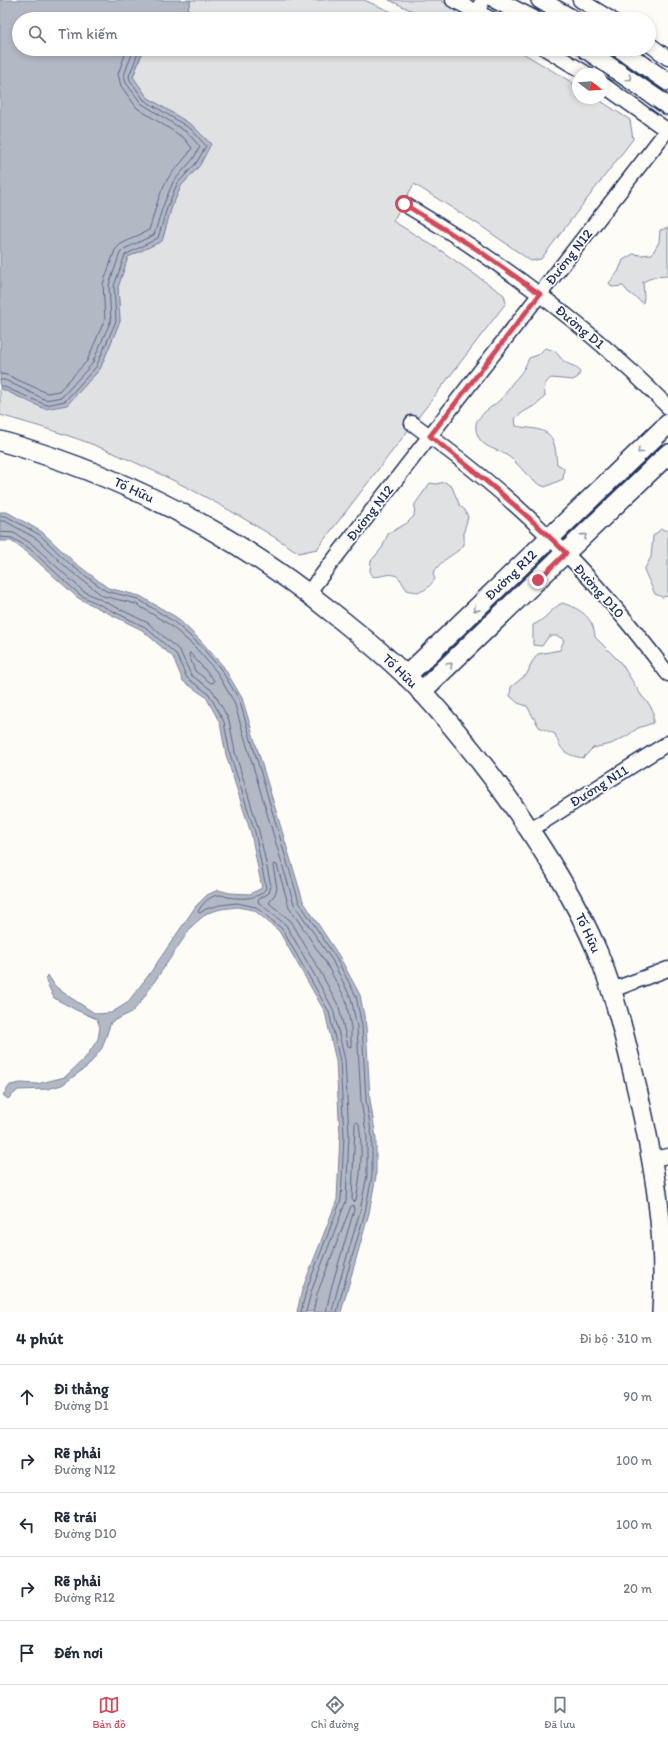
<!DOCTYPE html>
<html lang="vi">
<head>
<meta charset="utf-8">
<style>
	body { margin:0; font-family:Itim,sans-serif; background:#f2f2f3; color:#1f2937 }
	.compass { position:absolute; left:572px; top:68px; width:36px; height:36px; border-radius:50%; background:#fff; box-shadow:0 2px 6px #0003; rotate:107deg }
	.stop { position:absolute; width:12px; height:12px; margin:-9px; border:3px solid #d1495b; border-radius:50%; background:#fff }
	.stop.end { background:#d1495b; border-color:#fff; box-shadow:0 1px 4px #0008 }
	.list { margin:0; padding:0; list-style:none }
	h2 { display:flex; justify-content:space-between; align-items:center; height:52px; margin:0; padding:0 16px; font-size:17px }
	h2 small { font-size:13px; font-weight:400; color:#747a83 }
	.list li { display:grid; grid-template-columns:26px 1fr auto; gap:12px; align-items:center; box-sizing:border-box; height:64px; padding:0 16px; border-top:1px solid #e0e1e3 }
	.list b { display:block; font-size:15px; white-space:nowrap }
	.list p { margin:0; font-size:13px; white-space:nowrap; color:#747a83 }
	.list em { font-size:13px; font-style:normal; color:#747a83 }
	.icon { flex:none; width:22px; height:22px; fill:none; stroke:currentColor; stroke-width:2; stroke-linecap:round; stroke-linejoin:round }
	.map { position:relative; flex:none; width:668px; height:1312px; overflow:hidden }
	.search { position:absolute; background:#fff; box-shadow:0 2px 6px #0003; left:12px; right:12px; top:12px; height:44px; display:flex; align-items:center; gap:10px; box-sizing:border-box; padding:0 14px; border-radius:22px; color:#747a83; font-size:15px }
	.sheet { height:372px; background:#fff }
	nav { display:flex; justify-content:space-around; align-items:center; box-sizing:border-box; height:56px; border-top:1px solid #e0e1e3; background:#fff; font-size:11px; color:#747a83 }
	nav a { display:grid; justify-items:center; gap:2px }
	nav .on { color:#d1495b }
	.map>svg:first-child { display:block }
	.green { fill:#e0e1e3; stroke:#7e88a0 }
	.water { fill:#b3b8c5; stroke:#76819c }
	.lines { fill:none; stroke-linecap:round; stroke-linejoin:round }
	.shore { stroke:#586687; stroke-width:1 }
	.minor-casing { stroke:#1b2f5e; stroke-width:17 }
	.tertiary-casing { stroke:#1b2f5e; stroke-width:20 }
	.secondary-casing { stroke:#1b2f5e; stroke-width:22 }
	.minor { stroke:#fdfcf7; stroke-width:14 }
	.tertiary { stroke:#fdfcf7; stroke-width:17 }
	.secondary { stroke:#fdfcf7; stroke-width:19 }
	.oneway { stroke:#8c96aa }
	.route { stroke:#d1495b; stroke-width:5 }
	.labels { text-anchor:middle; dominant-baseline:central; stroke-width:3.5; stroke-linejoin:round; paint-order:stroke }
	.street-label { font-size:14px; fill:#1b2f5e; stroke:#fdfcf7 }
</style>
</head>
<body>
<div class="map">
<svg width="668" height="1312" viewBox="0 0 668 1312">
	<rect width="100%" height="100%" fill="#fdfcf7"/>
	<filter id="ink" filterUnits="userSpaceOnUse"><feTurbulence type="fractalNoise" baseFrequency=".025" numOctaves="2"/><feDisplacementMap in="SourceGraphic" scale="8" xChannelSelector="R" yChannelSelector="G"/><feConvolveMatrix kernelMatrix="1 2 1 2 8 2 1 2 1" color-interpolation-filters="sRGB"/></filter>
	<g filter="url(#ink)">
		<g class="green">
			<path d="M 191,0 L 364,0 L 408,19 L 184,19 Z"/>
			<path d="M 389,0 L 441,0 L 456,11 L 456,17 C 440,27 405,7 389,0 Z"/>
			<path d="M 148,49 L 516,49 L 578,86 L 578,98 L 596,98 L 630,120 L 633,139 L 541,259 L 531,261 L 481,226 L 414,184 L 393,221 L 443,252 L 504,295 L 506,303 L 317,549 L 299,553 C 237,512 172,477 104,449 C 70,435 35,425 0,415 L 0,388 L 19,397 L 66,405 L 100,369 L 120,321 L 118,287 L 128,257 L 162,241 L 171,209 L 181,186 L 200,165 L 193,126 L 147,97 L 133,77 L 142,54 Z"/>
			<path d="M 668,228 L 668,276 L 653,277 L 643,282 L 644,297 L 643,303 L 628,292 L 623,286 L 612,287 L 609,283 L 618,272 L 623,260 L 633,254 L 641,255 L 652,254 L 659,242 L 660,230 Z"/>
			<path d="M 545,348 C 561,352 555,354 565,362 C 571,366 576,365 580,372 L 578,377 L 573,380 L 551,378 C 544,383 544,388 545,396 C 538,407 524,409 515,419 L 516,426 C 529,429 548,427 553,441 C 556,448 556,457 557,464 L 564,468 L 563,479 L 545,487 C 528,481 522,466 508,456 C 500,450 488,449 481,441 C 477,436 474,427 477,421 C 482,412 494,406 502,398 C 507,393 509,386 514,381 C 522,372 524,370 529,358 L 538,355 Z"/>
			<path d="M 445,482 L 452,487 L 460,506 L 465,510 L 468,517 L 464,531 L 464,545 C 453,557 441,558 433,574 L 435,579 C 426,591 422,594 407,590 C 404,586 402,582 400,579 C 392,569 381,579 372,576 L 370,571 L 371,561 L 382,548 L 388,534 L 407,523 L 414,516 L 415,504 L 430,483 L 436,484 Z"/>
			<path d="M 661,529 L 668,531 L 668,596 L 662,597 L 655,594 L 644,570 L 651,557 L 653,536 Z"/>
			<path d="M 562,603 C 579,608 594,617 595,637 L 621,663 L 641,695 L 649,704 L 653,711 L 653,723 L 638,728 L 627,736 L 611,744 L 593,748 L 583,758 C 565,755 561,751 555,734 L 539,727 L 527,706 L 518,703 L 510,696 L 511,687 L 527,674 L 532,662 L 538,654 L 560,650 L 564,640 L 558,636 L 549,636 L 542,646 L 533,645 L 533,625 C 545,620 551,609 562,603 Z"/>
		</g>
		<g class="water">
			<path d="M 0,0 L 191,0 L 184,19 L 19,19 L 19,49 L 148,49 L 141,54 L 133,77 L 147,97 L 193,126 L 211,144 L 200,165 L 181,186 L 171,209 L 162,241 L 128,257 L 118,287 L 120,321 L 100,369 L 67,405 L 45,409 L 0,388 Z"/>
			<path d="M 0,512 L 7,512 L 42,532 L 74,562 L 108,588 L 140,596 L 176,617 L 200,640 L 223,666 L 242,698 L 303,901 L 339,956 L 360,995 L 366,1026 L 370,1100 L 376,1138 L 376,1176 L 369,1213 L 341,1312 L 297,1312 L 302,1290 L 337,1200 L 340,1135 L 336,1061 L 325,1012 L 279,931 L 254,910 L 237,907 L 221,909 L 207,913 L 192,926 L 140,1003 L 132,1012 L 111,1022 L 102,1048 L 88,1066 L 62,1085 L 47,1089 L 18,1090 L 8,1099 L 3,1095 L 10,1085 L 21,1083 L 37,1084 L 65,1077 L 86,1057 L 98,1039 L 100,1027 L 97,1019 L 76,1010 L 54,998 L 46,981 L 48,975 L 55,986 L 68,996 L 96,1014 L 111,1013 L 127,1003 L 148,976 L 196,906 L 207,895 L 218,890 L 230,893 L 250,894 L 262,888 L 251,833 L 226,755 L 220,723 L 206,697 L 183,681 L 173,657 L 142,630 L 78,598 L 27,552 L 11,541 L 0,541 Z"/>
		</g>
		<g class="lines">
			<g class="shore">
				<path d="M 0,374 L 7,375 L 47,393 L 59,391 L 87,361 L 105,319 L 103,284 L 115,250 L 121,244 L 149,230 C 155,213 158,193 169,177 C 176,167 186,159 192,148 L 184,138 L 137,108 L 121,86 L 118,74 L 127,49"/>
				<path d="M 0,380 L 5,380 L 46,400 L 62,397 L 92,364 L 111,320 L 109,285 L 120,253 L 124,249 L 154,235 L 163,206 L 173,182 L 193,159 L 200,147 L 188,133 L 141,103 L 126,83 L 124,75 L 134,49"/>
				<path d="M 0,385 L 46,405 L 65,401 L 96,367 L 116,321 L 114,286 L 125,255 L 158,238 L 167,208 L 177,184 L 197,162 L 206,146 L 191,129 L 144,100 L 130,80 L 129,76 L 138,53 L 142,49"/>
				<path d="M 0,516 L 6,516 L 40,535 L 71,565 L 106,591 L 138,599 L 173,621 L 198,643 L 220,668 L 239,699 L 299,902 L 336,958 L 356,996 L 362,1026 L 366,1100 L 372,1138 L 372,1176 L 365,1212 L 342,1292 L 337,1312"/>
				<path d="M 0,521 L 5,521 L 37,539 L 68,569 L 103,596 L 136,604 L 170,625 L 194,646 L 216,671 L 234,702 L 294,904 L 332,960 L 351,998 L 357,1027 L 361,1101 L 367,1138 L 367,1175 L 360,1211 L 337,1291 L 332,1312"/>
				<path d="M 0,532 L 14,533 L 32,544 L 83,591 L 148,623 L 180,651 L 191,675 L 213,691 L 229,720 L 235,752 L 259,831 L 271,886 L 269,893 L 259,899 L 258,902 L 286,925 L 315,976 L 333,1009 L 345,1060 L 349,1135 L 346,1201 L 311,1292 L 306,1312"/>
				<path d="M 0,537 L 12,538 L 29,548 L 80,595 L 145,627 L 176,654 L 187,678 L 209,694 L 224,722 L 230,754 L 255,832 L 266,888 C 260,900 239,899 228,897 C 225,896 222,895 219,895 C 210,895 201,905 198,912 L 200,913 L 206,909 L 220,905 L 237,903 L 256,907 L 282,929 L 329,1012 L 340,1061 L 344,1135 L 341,1200 L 306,1291 L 301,1312"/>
				<path d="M 190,653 L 214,680 L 214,682 L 211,683 L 195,671 L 189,655 Z"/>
				<path d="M 274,864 L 277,865 L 289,907 L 326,963 L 346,1000 L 351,1028 L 351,1047 L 348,1046 L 339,1007 L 321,973 L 291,921 L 269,903 L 275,894 L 277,888 L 273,866 Z"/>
				<path d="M 357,1122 L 359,1124 C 363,1150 361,1175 356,1200 L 354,1202 L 352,1199 L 355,1124 Z"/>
				<path d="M 313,1312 L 317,1294 L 351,1206 L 353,1205 L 354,1210 L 331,1289 L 326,1312"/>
			</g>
			<g class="minor-casing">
				<g id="minor">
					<path d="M 453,0 L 491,19"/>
					<path d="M 580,0 L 611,19"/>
					<path d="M 477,12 L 483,0"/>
					<path d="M 649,44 L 668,58"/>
					<path d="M 546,49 L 587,74"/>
					<path d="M 602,84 L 668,131"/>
					<path d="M 404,204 C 500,261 590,327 668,407"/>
					<path d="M 412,423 C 460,458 507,495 549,537 C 593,579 632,626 668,674"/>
					<path d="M 308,593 L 668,129"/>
					<path d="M 530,830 L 668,743"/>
					<path d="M 612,990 L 668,969"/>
					<path d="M 652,1159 L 668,1156"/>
				</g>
			</g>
			<g class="tertiary-casing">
				<g id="tertiary">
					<path d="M 496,0 L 533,19"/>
					<path d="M 540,0 L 573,19"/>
					<path d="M 585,49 L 668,106"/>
					<path d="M 620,49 L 668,82"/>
				</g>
			</g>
			<g class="secondary-casing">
				<g id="secondary">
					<path d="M 0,441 C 125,476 234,533 334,614 C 365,639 396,664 423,693 C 455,728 484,765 512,804 C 544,851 576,900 598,953 C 616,997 626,1043 637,1089 C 654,1162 667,1237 662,1312"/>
					<path d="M 406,676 L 668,424"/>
					<path d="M 421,692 L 668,454"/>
				</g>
			</g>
			<use href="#minor" class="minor"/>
			<use href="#tertiary" class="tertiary"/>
			<use href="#secondary" class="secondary"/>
		</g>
		<defs><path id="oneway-chevron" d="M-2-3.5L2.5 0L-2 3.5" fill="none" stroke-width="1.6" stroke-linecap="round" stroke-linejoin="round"/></defs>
		<g class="oneway">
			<use href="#oneway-chevron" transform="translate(629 78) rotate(35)"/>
			<use href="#oneway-chevron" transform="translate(640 451) rotate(136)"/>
			<use href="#oneway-chevron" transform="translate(584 536) rotate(-44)"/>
			<use href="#oneway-chevron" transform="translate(476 609) rotate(136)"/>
			<use href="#oneway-chevron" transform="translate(450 665) rotate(-43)"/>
		</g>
	</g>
	<g class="lines" filter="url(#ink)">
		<path class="route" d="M 404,204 L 478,250 L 540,294 L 430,436 C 477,473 523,510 566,553 L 538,580"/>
	</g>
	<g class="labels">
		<g class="street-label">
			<text transform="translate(569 257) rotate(-52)">Đường N12</text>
			<text transform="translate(580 327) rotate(40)">Đường D1</text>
			<text transform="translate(134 490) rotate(25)">Tố Hữu</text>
			<text transform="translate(370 513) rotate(-52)">Đường N12</text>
			<text transform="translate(511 575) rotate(-44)">Đường R12</text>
			<text transform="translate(599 591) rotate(48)">Đường D10</text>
			<text transform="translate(400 671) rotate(44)">Tố Hữu</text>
			<text transform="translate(599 786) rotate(-32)">Đường N11</text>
			<text transform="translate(588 933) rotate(65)">Tố Hữu</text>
		</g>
	</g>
</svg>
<svg class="compass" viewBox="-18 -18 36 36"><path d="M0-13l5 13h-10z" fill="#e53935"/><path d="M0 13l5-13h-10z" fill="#747a83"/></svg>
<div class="stop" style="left:404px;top:204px"></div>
<div class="stop end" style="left:538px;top:580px"></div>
<div class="search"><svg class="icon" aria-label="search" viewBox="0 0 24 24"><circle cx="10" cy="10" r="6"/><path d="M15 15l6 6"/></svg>Tìm kiếm</div>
</div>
<section class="sheet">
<h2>4 phút<small>Đi bộ · 310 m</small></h2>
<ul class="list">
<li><svg class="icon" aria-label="ahead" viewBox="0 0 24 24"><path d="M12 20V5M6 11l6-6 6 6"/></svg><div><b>Đi thẳng</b><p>Đường D1</p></div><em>90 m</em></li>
<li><svg class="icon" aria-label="right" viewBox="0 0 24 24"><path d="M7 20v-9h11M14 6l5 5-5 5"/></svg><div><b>Rẽ phải</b><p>Đường N12</p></div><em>100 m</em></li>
<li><svg class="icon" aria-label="left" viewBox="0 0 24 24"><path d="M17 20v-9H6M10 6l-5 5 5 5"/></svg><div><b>Rẽ trái</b><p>Đường D10</p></div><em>100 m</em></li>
<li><svg class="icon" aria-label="right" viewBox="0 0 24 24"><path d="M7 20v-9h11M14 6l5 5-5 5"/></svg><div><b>Rẽ phải</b><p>Đường R12</p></div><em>20 m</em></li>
<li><svg class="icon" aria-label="arrive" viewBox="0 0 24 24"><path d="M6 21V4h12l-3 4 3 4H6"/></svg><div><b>Đến nơi</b></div></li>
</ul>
</section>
<nav>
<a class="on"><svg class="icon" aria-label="map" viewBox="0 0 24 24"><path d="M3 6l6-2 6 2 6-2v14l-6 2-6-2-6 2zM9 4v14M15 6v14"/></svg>Bản đồ</a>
<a><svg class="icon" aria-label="directions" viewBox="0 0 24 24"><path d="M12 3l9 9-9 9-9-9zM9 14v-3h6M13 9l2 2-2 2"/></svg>Chỉ đường</a>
<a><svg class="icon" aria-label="saved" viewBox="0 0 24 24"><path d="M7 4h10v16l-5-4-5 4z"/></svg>Đã lưu</a>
</nav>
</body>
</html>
